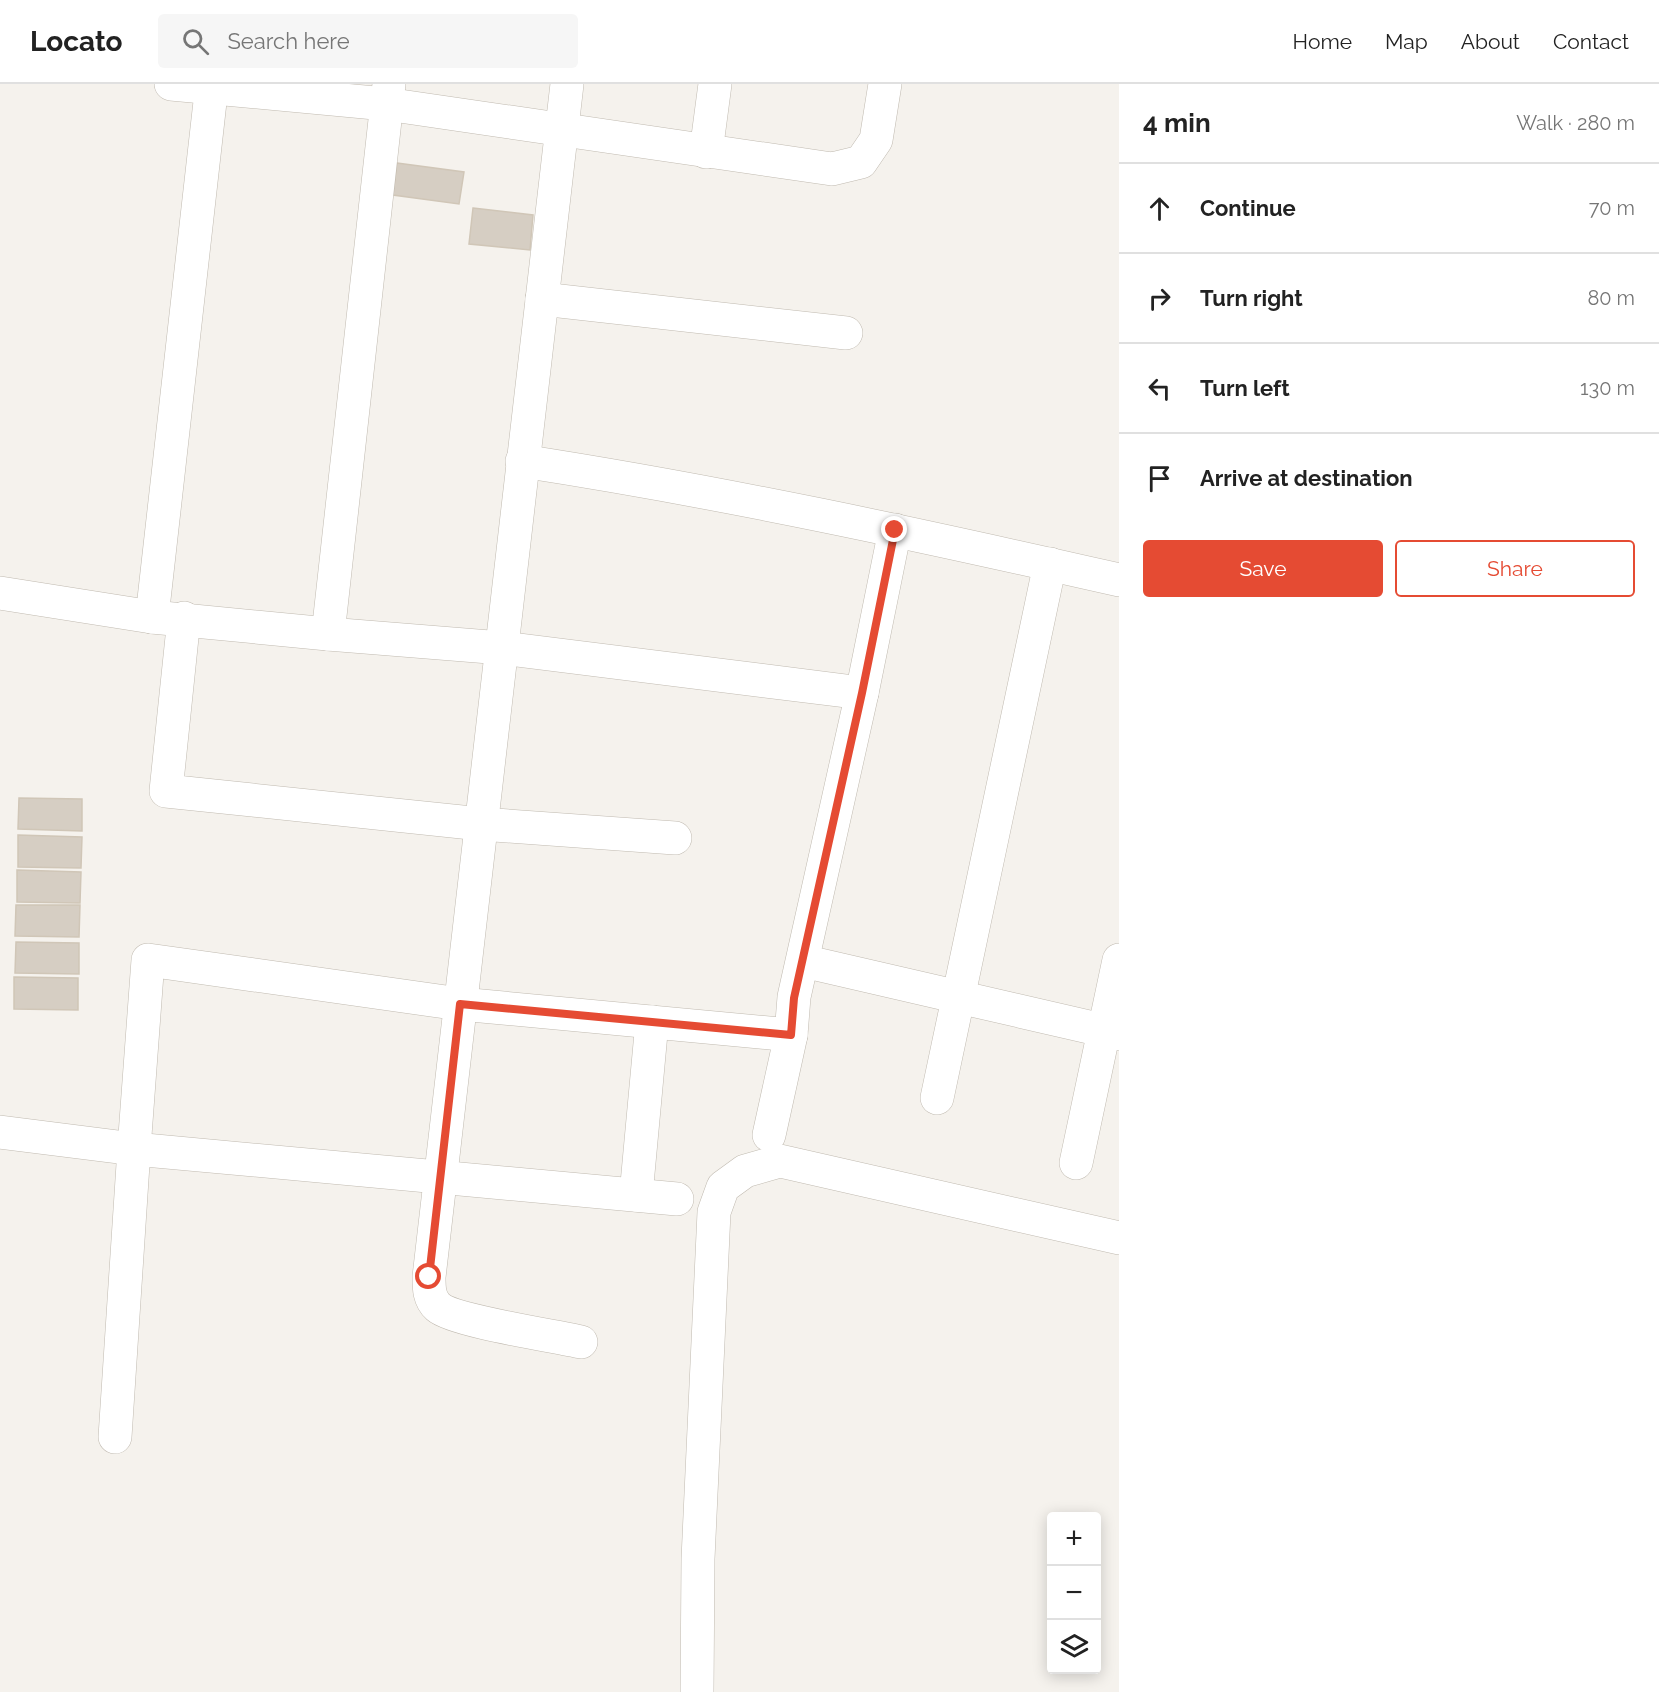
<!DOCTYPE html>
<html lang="en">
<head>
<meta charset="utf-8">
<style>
	body { margin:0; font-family:Raleway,sans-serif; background:#f6f6f6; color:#222 }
	.controls { position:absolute; right:18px; bottom:18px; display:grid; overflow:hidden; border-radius:6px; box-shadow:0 3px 15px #0003 }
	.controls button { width:54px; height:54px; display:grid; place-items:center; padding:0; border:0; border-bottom:2px solid #e0e0e0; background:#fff; color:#222; font:30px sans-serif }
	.stop { position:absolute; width:18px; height:18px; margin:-14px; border:4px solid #e54b33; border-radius:50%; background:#fff }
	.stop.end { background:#e54b33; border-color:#fff; box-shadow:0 2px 6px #0008 }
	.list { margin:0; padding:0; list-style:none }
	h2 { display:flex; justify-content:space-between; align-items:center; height:78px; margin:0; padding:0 24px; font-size:26px }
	h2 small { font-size:20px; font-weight:400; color:#767676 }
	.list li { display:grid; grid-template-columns:39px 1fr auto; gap:18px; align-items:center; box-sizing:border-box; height:90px; padding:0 24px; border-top:2px solid #e0e0e0 }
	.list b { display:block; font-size:22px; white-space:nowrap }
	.list em { font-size:20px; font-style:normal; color:#767676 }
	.actions { display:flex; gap:12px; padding:18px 24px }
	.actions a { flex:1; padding:14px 0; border:2px solid #e54b33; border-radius:6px; text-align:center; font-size:21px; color:#e54b33 }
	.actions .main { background:#e54b33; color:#fff }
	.icon { flex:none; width:33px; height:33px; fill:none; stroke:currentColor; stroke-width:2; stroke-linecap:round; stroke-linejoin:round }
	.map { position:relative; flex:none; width:1119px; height:1608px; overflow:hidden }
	header { display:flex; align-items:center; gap:36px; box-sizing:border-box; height:84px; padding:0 30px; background:#fff; border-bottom:2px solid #e0e0e0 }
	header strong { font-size:28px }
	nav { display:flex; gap:33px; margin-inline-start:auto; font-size:21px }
	.search { width:420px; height:54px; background:#f6f6f6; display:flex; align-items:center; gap:15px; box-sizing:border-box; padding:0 21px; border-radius:6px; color:#767676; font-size:22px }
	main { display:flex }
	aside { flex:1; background:#fff }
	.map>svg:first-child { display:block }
	.building { fill:#d6cec3; stroke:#d0c6b7; stroke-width:1.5 }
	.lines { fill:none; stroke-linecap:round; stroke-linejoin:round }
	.minor-casing { stroke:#c0bab0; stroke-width:34 }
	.minor { stroke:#fff; stroke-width:33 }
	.route { stroke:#e54b33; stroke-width:8 }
</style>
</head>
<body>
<header>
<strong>Locato</strong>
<div class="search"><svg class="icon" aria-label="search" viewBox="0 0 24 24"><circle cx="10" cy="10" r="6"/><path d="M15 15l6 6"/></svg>Search here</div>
<nav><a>Home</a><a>Map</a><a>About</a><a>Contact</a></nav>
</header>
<main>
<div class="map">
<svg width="1119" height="1608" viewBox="0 0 1119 1608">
	<rect width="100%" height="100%" fill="#f5f2ed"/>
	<g class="building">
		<path d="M 397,79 L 464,88 L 459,120 L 393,111 Z"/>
		<path d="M 473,124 L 533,131 L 530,166 L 469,160 Z"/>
		<path d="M 19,714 L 82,715 L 82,747 L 18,745 Z"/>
		<path d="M 18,751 L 82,753 L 81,784 L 18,783 Z"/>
		<path d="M 17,786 L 81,788 L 80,819 L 17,818 Z"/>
		<path d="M 16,821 L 80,821 L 79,853 L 15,852 Z"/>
		<path d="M 16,858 L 79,859 L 79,890 L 15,889 Z"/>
		<path d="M 14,893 L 78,894 L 78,926 L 14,925 Z"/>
	</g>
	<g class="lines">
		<g class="minor-casing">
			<g id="minor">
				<path d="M 171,0 L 386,20 L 832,85 L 861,78 L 876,56 L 885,0"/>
				<path d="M 567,0 L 429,1193 C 429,1204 429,1215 438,1223 C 454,1237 555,1252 581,1258"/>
				<path d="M 706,68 L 715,0"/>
				<path d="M 542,215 L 846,249"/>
				<path d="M 522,377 C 723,408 921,451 1119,496"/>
				<path d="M 0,509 L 152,533 L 328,550 L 502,564 L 862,609"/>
				<path d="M 152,533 L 212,0"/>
				<path d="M 184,534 L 166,707 L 481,740 L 675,754"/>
				<path d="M 328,550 L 389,0"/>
				<path d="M 803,877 L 1119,950"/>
				<path d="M 937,1014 L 1050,480"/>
				<path d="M 0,1048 L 134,1065 L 148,876 L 460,920 L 791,951 L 794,913 L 862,609 L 895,446"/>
				<path d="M 769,1051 L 791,951"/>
				<path d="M 1076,1079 L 1119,876"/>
				<path d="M 636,1111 L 652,938"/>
				<path d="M 115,1353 L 134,1065 L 677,1115"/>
				<path d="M 697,1608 L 698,1475 L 714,1128 L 723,1103 L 745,1087 L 780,1077 L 1119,1154"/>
			</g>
		</g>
		<use href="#minor" class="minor"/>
	</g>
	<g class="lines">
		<path class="route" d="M 429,1193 L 460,920 L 791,951 L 794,914 L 862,609 L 895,446"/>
	</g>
</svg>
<div class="controls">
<button>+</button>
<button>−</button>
<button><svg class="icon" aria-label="layers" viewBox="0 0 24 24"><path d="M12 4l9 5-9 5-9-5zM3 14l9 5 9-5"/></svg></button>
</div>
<div class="stop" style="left:429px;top:1193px"></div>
<div class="stop end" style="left:895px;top:446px"></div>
</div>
<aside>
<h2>4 min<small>Walk · 280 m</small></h2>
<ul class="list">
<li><svg class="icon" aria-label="ahead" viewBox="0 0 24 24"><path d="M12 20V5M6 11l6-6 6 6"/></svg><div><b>Continue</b></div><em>70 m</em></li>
<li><svg class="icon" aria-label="right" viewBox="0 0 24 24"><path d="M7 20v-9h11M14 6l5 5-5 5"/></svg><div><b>Turn right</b></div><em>80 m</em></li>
<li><svg class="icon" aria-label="left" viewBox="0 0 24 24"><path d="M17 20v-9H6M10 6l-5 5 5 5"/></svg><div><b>Turn left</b></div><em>130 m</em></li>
<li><svg class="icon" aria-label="arrive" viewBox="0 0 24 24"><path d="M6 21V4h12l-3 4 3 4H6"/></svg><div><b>Arrive at destination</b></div></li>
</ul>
<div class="actions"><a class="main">Save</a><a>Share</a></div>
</aside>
</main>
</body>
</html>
